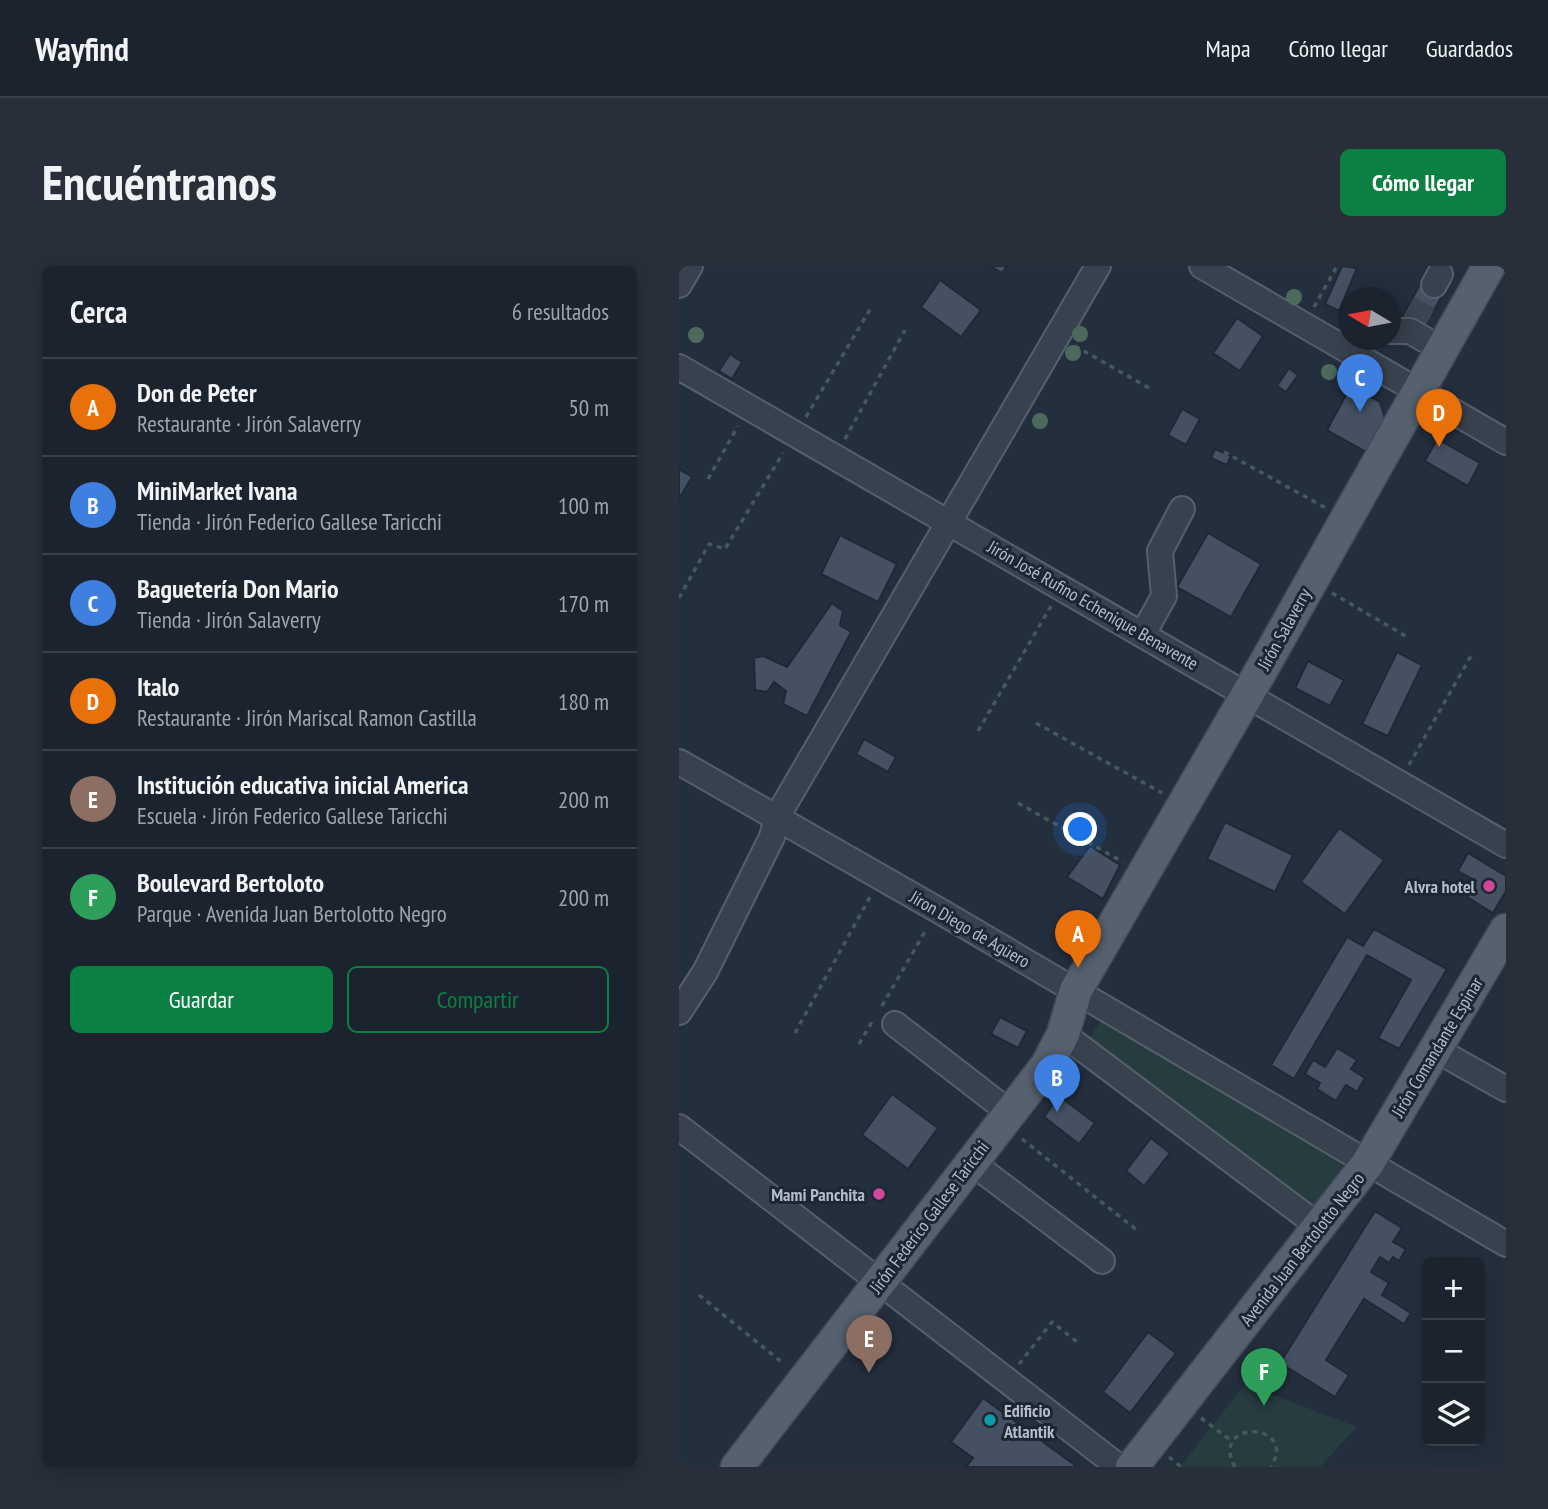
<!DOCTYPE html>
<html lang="es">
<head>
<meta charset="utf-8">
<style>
	body { margin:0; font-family:"PT Sans Narrow",sans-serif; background:#282f3a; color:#f1f3f6 }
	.controls { position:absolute; right:21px; bottom:21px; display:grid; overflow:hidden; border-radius:10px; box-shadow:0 4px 18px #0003 }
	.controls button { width:63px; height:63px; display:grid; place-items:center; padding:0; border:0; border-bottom:2px solid #39404a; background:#1b232e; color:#f1f3f6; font:35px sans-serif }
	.compass { position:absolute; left:659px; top:21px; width:63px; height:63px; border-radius:50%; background:#1b232e; box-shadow:0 4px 18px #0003; rotate:280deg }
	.you { position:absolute; left:402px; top:564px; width:24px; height:24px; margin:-18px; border:5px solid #fff; border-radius:50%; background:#1a73e8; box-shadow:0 0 0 10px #1a73e833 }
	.badge { display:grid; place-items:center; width:46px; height:46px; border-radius:50%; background:#0b8043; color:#fff; font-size:23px; font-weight:700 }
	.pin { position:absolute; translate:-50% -58px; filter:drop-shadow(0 2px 4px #0008) }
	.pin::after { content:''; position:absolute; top:37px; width:24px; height:21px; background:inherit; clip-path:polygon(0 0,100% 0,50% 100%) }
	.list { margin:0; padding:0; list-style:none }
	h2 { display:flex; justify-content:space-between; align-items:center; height:91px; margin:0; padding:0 28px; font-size:30px }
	h2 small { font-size:23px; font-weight:400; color:#a0a4aa }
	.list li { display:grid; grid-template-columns:46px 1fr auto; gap:21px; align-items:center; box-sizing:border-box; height:98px; padding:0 28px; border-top:2px solid #39404a }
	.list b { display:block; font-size:26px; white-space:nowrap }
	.list p { margin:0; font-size:23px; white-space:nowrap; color:#a0a4aa }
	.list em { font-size:23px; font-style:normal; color:#a0a4aa }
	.actions { display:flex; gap:14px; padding:21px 28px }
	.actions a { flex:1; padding:16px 0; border:2px solid #0b8043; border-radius:10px; text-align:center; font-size:24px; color:#0b8043 }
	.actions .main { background:#0b8043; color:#fff }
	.icon { flex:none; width:38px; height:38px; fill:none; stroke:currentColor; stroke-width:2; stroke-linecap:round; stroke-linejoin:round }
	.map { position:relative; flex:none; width:827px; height:1201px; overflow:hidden; border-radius:10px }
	header { display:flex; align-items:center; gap:42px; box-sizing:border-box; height:98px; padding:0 35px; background:#1b232e; border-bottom:2px solid #39404a }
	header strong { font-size:33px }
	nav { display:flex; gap:38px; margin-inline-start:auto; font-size:24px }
	.intro { display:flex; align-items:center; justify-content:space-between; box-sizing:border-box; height:168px; padding:0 42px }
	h1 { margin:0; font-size:49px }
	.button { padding:18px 32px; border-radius:10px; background:#0b8043; color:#fff; font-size:24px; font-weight:700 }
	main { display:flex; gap:42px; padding:0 42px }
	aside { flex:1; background:#1b232e; border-radius:10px; box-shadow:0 4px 18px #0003 }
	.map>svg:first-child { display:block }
	.green { fill:#263c3f }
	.building { fill:#455162; stroke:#1f2835; stroke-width:2 }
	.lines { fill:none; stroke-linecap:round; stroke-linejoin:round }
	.minor-tunnel { stroke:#3a4453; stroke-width:24; stroke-dasharray:24 12; stroke-linecap:butt }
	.minor-casing { stroke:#565f6c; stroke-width:28 }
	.major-casing { stroke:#414a57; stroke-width:35 }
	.path { stroke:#44595c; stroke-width:3.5; stroke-dasharray:5 5; stroke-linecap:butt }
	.minor { stroke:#38414e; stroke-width:24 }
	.major { stroke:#56606e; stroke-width:32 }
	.tree { fill:#4b6a5d }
	.hotel-dot { fill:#d1479c; stroke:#1d2633; stroke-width:2.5 }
	.culture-dot { fill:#0f9aa8; stroke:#1d2633; stroke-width:2.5 }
	.labels { text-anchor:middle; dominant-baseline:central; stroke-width:6; stroke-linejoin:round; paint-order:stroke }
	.street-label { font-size:18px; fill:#b4bcc9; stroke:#1d2633 }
	.poi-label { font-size:18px; font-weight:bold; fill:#b4bcc9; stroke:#1d2633; text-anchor:end }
</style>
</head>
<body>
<header>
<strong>Wayfind</strong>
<nav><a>Mapa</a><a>Cómo llegar</a><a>Guardados</a></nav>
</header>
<div class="intro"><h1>Encuéntranos</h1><a class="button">Cómo llegar</a></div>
<main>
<aside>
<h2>Cerca<small>6 resultados</small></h2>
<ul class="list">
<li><span class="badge" style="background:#e8710a">A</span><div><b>Don de Peter</b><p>Restaurante · Jirón Salaverry</p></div><em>50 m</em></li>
<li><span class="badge" style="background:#3f7fe0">B</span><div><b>MiniMarket Ivana</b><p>Tienda · Jirón Federico Gallese Taricchi</p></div><em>100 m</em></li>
<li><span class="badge" style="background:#3f7fe0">C</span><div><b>Baguetería Don Mario</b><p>Tienda · Jirón Salaverry</p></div><em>170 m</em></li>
<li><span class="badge" style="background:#e8710a">D</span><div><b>Italo</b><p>Restaurante · Jirón Mariscal Ramon Castilla</p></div><em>180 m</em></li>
<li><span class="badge" style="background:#8d6e63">E</span><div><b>Institución educativa inicial America</b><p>Escuela · Jirón Federico Gallese Taricchi</p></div><em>200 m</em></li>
<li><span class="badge" style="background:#2e9e5b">F</span><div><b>Boulevard Bertoloto</b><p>Parque · Avenida Juan Bertolotto Negro</p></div><em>200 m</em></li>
</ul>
<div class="actions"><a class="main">Guardar</a><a>Compartir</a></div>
</aside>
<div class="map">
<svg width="827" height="1201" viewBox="0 0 827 1201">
	<rect width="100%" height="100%" fill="#242f3e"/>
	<g class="green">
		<path d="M 426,748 L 668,895 L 635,940 L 409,774 Z"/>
		<path d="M 566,1118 L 678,1161 L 641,1201 L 501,1201 Z"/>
	</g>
	<g class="building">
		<path d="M 311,0 L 328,0 L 323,7 Z"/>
		<path d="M 663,0 L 678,2 L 660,45 L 646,38 Z"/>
		<path d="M 744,13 L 766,25 L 744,63 L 723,51 Z"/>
		<path d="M 261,14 L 302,44 L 282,71 L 242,41 Z"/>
		<path d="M 558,52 L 584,70 L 561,105 L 534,87 Z"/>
		<path d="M 51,88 L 63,96 L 53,113 L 40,105 Z"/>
		<path d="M 610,102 L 619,109 L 607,126 L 598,120 Z"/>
		<path d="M 672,120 L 701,136 L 707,155 L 689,187 L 648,164 Z"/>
		<path d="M 503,143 L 521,153 L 507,179 L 489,169 Z"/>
		<path d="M 758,173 L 801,197 L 789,220 L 746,195 Z"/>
		<path d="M 536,183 L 552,190 L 548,199 L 532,192 Z"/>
		<path d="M 0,203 L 13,211 L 0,233 Z"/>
		<path d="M 529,267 L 582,298 L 552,351 L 498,321 Z"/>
		<path d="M 161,269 L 218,298 L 199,336 L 142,308 Z"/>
		<path d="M 153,337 L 164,345 L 161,359 L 172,366 L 128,450 L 104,438 L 107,425 L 95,416 L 88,426 L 76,424 L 75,392 L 84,390 L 108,401 Z"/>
		<path d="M 718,386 L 743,399 L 709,470 L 683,458 Z"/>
		<path d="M 629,395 L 665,414 L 651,440 L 616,422 Z"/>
		<path d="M 185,473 L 217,491 L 209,506 L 177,488 Z"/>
		<path d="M 546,556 L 614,589 L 596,626 L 528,593 Z"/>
		<path d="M 660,562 L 705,594 L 666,648 L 622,616 Z"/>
		<path d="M 411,580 L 441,599 L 424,633 L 388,611 Z"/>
		<path d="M 789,587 L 827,610 L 827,625 L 814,647 L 788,631 L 797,615 L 779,605 Z"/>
		<path d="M 695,663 L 768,703 L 720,783 L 699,772 L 732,714 L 688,689 L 615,813 L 592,799 L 668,671 L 684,680 Z"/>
		<path d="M 321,751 L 348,765 L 339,782 L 312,768 Z"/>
		<path d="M 658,782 L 678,794 L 672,803 L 686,812 L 678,826 L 667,819 L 657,835 L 638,823 L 641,817 L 626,808 L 634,794 L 646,801 Z"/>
		<path d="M 213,828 L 259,862 L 229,903 L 183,869 Z"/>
		<path d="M 380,830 L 416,857 L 400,878 L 365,851 Z"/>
		<path d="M 472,872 L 491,887 L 465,920 L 447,905 Z"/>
		<path d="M 696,945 L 723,962 L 714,976 L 727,983 L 720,995 L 714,991 L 710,997 L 701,991 L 692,1006 L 710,1017 L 703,1029 L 732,1047 L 725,1058 L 685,1033 L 647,1094 L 670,1109 L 656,1131 L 601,1097 Z"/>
		<path d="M 469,1066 L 497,1087 L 451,1147 L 424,1126 Z"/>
		<path d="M 304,1132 L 397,1200 L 396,1201 L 287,1201 L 294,1192 L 272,1176 Z"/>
	</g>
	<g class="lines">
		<path class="minor-tunnel" d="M 734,58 L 755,19"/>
		<g class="minor-casing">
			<g id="minor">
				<path d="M 523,0 L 827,176"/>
				<path d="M 0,19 L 11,0"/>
				<path d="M 755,19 L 761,8"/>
				<path d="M 712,65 L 731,65 L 762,83"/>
				<path d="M 0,101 L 827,579"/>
				<path d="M 464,368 L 485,330 L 481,285 L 503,243"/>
				<path d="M 0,496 L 259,644 L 827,978"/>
				<path d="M 0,746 L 26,706 L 93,571 L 98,551 L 419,0"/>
				<path d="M 216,758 L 330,846"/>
				<path d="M 384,768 L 641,961"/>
				<path d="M 756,783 L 827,823"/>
				<path d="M 0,861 L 440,1201"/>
				<path d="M 292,896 L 423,995"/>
			</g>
		</g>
		<g class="major-casing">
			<g id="major">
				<path d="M 58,1201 L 368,799 L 384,768 L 397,724 L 575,417 L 810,0"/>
				<path d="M 453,1201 L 689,897 L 827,664"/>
			</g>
		</g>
		<g class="path">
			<path d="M 635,41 L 658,0"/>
			<path d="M 396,80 L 470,122"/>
			<path d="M 127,151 L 193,40"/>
			<path d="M 166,173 L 226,64"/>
			<path d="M 545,186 L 647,242"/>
			<path d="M 29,213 L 59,160"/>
			<path d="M 653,327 L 730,372"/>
			<path d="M 0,332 L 30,278 L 46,283 L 104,187"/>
			<path d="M 357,457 L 483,527"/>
			<path d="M 299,465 L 372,340"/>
			<path d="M 730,499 L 793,388"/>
			<path d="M 339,537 L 444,596"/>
			<path d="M 203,740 L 248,662"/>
			<path d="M 116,767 L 191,631"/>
			<path d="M 180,778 L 193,756"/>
			<path d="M 343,873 L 459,965"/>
			<path d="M 20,1029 L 105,1098"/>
			<path d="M 340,1098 L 373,1056 L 398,1076"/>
			<path d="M 522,1152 L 554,1176"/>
			<path d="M 490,1191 L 502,1201"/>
			<path d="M 556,1201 C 529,1153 620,1155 592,1201"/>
		</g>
		<use href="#minor" class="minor"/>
		<use href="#major" class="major"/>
	</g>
	<g class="tree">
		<circle cx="615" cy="31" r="8"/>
		<circle cx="401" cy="68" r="8"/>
		<circle cx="17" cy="69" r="8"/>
		<circle cx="394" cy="87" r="8"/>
		<circle cx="650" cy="106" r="8"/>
		<circle cx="361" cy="155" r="8"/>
	</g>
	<g class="hotel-dot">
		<circle cx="810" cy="620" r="7"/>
		<circle cx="200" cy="928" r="7"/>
	</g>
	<circle class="culture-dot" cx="311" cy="1154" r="7"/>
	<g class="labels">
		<g class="street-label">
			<text transform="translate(414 339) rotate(30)">Jirón José Rufino Echenique Benavente</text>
			<text transform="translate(605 363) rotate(-61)">Jirón Salaverry</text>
			<text transform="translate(291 663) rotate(30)">Jíron Diego de Agüero</text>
			<text transform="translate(758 781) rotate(-59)">Jirón Comandante Espinar</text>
			<text transform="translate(250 951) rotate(-53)">Jirón Federico Gallese Taricchi</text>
			<text transform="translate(623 983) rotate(-52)">Avenida Juan Bertolotto Negro</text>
		</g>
		<g class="poi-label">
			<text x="796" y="620">Alvra hotel</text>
			<text x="186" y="928">Mami Panchita</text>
			<text x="325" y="1144" text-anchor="start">Edificio<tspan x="325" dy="21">Atlantik</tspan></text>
		</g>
	</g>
</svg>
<div class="controls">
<button>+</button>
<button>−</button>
<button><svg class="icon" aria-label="layers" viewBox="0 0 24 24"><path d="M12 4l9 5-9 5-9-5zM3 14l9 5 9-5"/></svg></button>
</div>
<svg class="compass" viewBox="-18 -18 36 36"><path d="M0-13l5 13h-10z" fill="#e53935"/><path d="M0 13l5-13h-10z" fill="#a0a4aa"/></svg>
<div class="you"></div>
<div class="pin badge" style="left:399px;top:702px;background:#e8710a">A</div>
<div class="pin badge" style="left:378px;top:846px;background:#3f7fe0">B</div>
<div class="pin badge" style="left:681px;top:146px;background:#3f7fe0">C</div>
<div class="pin badge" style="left:760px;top:181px;background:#e8710a">D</div>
<div class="pin badge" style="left:190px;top:1107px;background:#8d6e63">E</div>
<div class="pin badge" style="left:585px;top:1140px;background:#2e9e5b">F</div>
</div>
</main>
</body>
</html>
